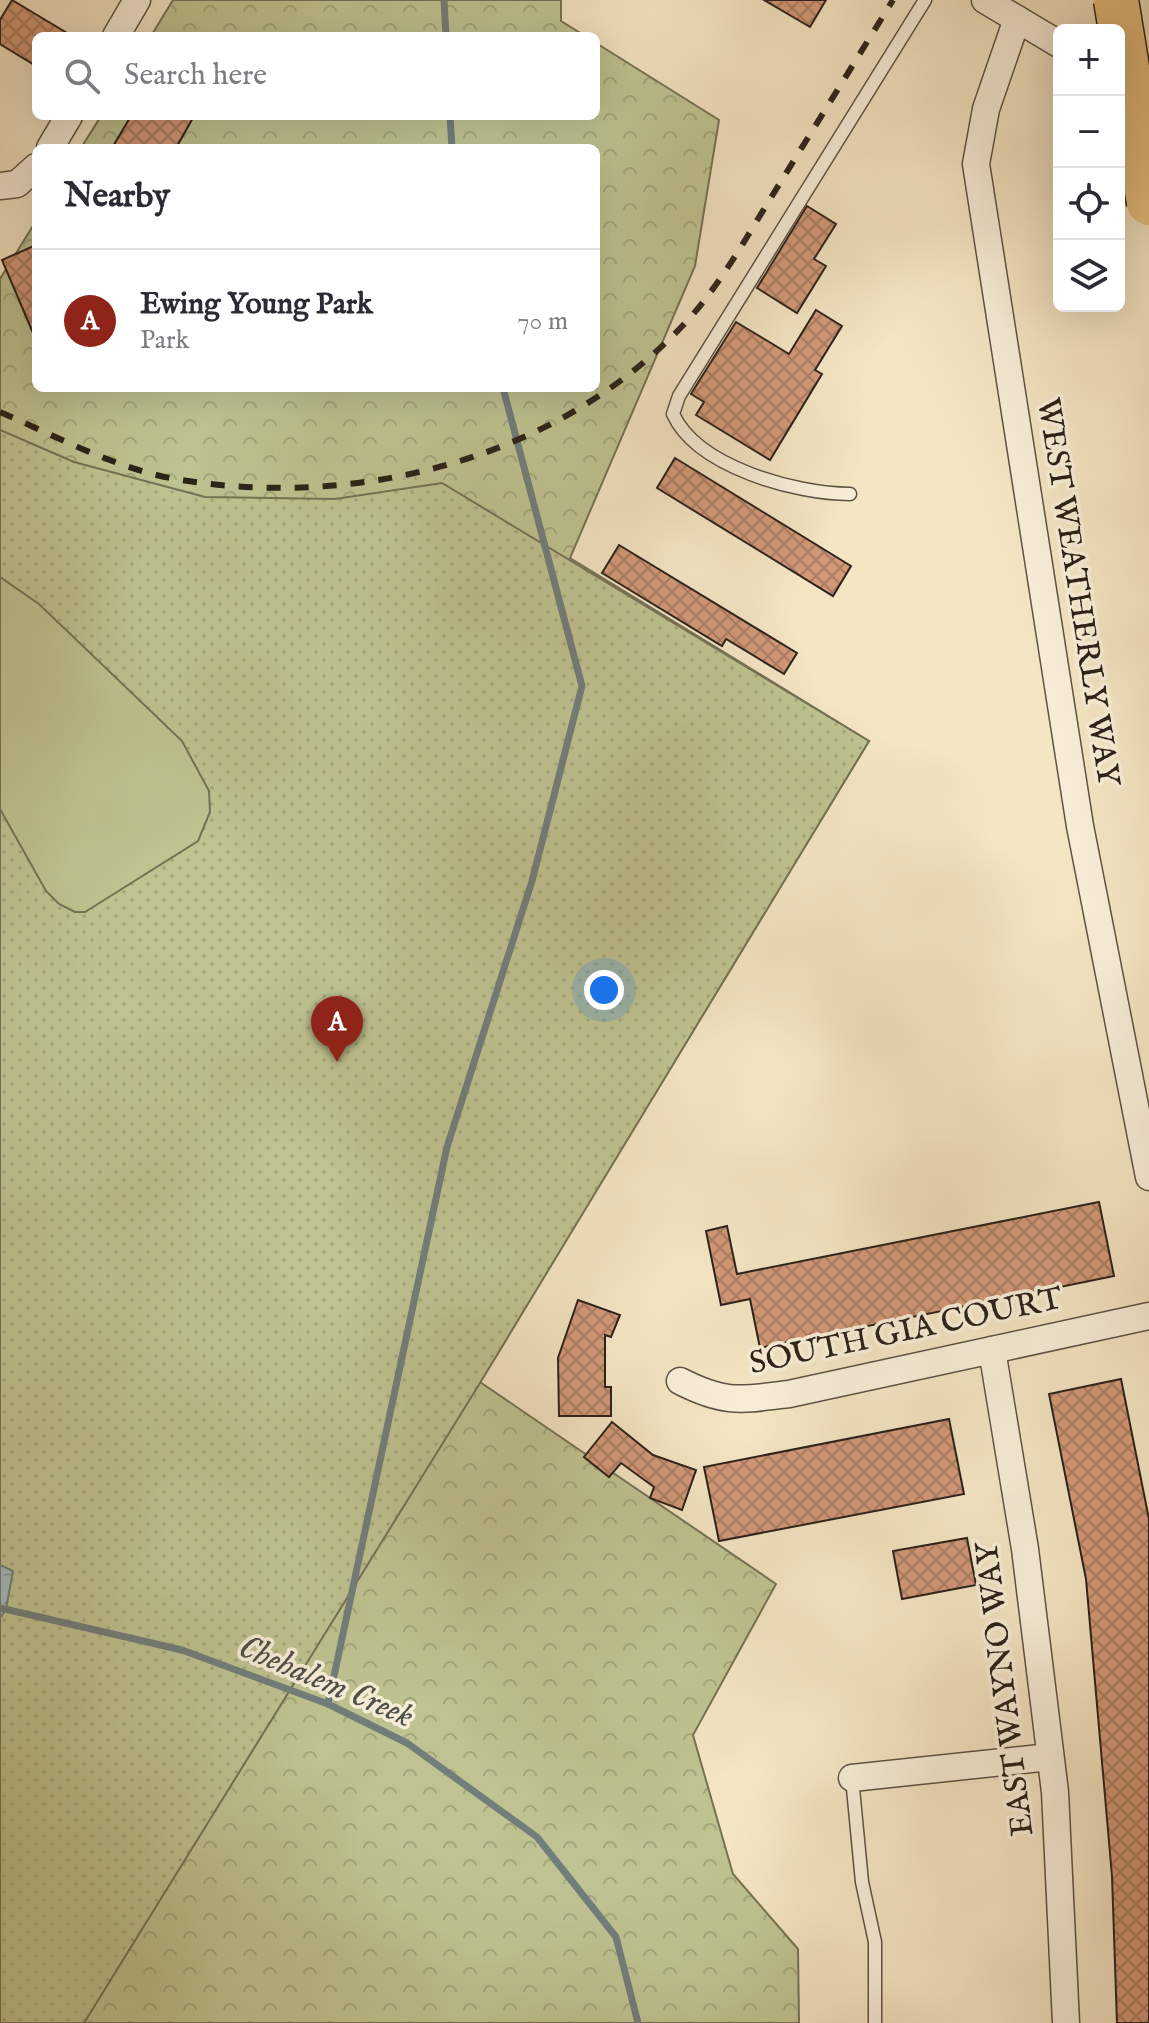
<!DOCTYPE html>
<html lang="en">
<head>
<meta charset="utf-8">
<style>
	body { margin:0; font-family:"IM FELL English",serif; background:#f7f7f7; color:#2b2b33 }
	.controls { position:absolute; right:24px; top:24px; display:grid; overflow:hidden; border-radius:12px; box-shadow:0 8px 32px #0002 }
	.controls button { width:72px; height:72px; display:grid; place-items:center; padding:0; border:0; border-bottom:2px solid #e1e1e2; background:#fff; color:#2b2b33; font:40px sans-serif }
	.you { position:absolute; left:604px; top:990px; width:28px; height:28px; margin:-20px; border:6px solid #fff; border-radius:50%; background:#1a73e8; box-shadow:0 0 0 12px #1a73e833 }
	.badge { display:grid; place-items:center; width:52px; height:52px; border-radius:50%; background:#8f2418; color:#fff; font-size:26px; font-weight:700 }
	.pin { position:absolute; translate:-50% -66px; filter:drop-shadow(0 2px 4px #0008) }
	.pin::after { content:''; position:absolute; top:42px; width:28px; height:24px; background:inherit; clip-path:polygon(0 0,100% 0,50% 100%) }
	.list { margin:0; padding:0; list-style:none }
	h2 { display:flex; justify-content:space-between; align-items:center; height:104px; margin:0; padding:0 32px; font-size:34px }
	h2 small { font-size:26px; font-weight:400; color:#7c7c81 }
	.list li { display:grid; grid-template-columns:52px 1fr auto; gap:24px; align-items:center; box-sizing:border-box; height:144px; padding:0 32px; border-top:2px solid #e1e1e2 }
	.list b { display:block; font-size:30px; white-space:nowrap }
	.list p { margin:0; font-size:26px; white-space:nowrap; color:#7c7c81 }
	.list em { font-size:26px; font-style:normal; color:#7c7c81 }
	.icon { flex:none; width:44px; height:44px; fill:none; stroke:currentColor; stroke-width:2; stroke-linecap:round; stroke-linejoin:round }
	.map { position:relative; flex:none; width:1149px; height:2023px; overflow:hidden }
	.search { position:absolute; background:#fff; box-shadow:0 8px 32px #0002; left:32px; top:32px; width:568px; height:88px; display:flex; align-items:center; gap:20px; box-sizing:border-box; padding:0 28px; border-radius:12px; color:#7c7c81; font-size:30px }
	.panel { position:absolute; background:#fff; box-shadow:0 8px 32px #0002; left:32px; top:144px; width:568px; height:248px; border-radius:12px }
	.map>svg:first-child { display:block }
	.forest { fill:url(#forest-crowns); stroke:#757255; stroke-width:2 }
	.park { fill:url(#park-dots); stroke:#757255; stroke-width:2 }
	.pitch { fill:#bfc391; stroke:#757255; stroke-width:2 }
	.water { fill:url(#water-ripples); stroke:#727e7c; stroke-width:2 }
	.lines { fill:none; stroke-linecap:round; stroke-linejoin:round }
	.stream { stroke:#727e7c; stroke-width:7 }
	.building { fill:url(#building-cross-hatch); stroke:#2b2219; stroke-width:2 }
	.lane-casing { stroke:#5d5344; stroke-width:15 }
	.street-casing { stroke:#5d5344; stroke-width:29 }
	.lane { stroke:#f8eed8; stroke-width:12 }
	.street { stroke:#f8eed8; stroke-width:26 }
	.rail { stroke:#2b2219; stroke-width:6; stroke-dasharray:14 14; stroke-linecap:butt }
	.highway-bridge-casing { stroke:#2b2219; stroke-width:47; stroke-linecap:butt }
	.highway-bridge { stroke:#eac282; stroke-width:44 }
	.labels { text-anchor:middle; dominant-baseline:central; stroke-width:7; stroke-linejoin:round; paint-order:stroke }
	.street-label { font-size:32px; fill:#2b2219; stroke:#f8eed8 }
	.water-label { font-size:34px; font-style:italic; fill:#4e504b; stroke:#f8eed8 }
</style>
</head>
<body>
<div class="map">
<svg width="1149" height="2023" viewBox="0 0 1149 2023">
	<defs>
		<pattern id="forest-crowns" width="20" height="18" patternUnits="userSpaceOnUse" patternTransform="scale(2)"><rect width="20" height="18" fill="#bfc391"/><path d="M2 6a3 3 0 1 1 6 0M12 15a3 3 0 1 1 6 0" fill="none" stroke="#a4a77c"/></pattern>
		<pattern id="park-dots" width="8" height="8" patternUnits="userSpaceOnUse" patternTransform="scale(2)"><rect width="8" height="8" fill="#bfc391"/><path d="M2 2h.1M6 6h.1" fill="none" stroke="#a4a77c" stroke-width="1.8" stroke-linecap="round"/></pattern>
		<pattern id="water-ripples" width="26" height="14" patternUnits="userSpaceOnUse" patternTransform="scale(2)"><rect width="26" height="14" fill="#a1bcbe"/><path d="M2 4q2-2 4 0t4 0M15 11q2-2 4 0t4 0" fill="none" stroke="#8ba1a3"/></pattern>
		<pattern id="building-cross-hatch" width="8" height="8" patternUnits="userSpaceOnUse" patternTransform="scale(2)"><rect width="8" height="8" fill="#d29878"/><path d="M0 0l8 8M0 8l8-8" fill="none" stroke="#ab7c62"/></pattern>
	</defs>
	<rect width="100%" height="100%" fill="#f4e5c3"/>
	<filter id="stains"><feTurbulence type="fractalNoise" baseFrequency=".0025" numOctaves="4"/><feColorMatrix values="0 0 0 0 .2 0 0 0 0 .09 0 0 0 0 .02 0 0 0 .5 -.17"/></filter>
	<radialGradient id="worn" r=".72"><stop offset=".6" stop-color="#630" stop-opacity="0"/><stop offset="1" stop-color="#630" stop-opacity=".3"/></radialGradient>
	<g class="forest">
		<path d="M 173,0 L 561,0 L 561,21 L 585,36 L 151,36 Z"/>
		<path d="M 596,43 L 719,120 L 695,266 L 570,558 L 869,741 L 480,1382 L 776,1584 L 693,1735 L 733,1874 L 798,1949 L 799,2023 L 0,2023 L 0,279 L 36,221 L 36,388 L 596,388 L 596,148 L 81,148 L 101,116 L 596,116 Z"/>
	</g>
	<path class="park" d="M 0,430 L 74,462 L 205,497 L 335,499 L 442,483 L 869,741 L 480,1383 L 84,2023 L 0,2023 Z"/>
	<path class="pitch" d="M 0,577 L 39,604 L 182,741 L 209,791 L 210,812 L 198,841 L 85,912 L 75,912 L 59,904 L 46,891 L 0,809 Z"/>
	<path class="water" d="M 0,1565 L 13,1571 L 6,1609 L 0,1618 Z"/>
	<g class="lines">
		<g class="stream">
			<path d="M 444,0 L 446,36"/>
			<path d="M 450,116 L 452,148"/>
			<path d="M 0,1608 L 182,1650 L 328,1704 L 407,1743 L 537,1837 L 616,1937 L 638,2023"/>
			<path d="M 328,1704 L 447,1147 L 532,881 L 582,686 L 503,388"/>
		</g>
	</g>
	<g class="building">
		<path d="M 12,0 L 72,36 L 36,36 L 36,66 L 0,44 L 0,20 Z"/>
		<path d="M 764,0 L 826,0 L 810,27 Z"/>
		<path d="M 131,116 L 194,116 L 176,148 L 112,148 Z"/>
		<path d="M 807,206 L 836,224 L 814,259 L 826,266 L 797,313 L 757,288 Z"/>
		<path d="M 36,245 L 36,340 L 2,260 Z"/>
		<path d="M 816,310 L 842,326 L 815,370 L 822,374 L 770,460 L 696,415 L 704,402 L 691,394 L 736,322 L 789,354 Z"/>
		<path d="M 675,458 L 851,566 L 833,596 L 657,488 Z"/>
		<path d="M 619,545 L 797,653 L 784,674 L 726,639 L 722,646 L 602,573 Z"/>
		<path d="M 1099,1202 L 1114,1276 L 760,1348 L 750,1299 L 721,1305 L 706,1231 L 727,1226 L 737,1274 Z"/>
		<path d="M 578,1300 L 620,1315 L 611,1337 L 605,1335 L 605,1387 L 611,1387 L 611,1416 L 559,1416 L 558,1358 Z"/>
		<path d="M 1121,1379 L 1149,1519 L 1149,2023 L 1117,2023 L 1112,1876 L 1086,1579 L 1049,1394 Z"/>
		<path d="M 949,1419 L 964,1494 L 719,1541 L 704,1467 Z"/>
		<path d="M 612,1422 L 653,1455 L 696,1470 L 682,1510 L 650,1498 L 654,1487 L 621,1463 L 609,1477 L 584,1457 Z"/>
		<path d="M 967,1538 L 976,1585 L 902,1599 L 893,1551 Z"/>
	</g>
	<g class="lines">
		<g class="lane-casing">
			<g id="lane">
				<path d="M 850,494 C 796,494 697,467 673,414 L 679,396 L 925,0"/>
				<path d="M 852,1778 L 862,1882 L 875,1942 L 875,2023"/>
			</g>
		</g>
		<g class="street-casing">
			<g id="street">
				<path d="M 985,0 L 1059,44"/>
				<path d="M 1017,19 L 986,109 L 976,164 L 1080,826 L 1149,1177"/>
				<path d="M 116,36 L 137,0"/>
				<path d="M 50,148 L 69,116"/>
				<path d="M 0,186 L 17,184 L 36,167"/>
				<path d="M 992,1350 L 1025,1549 L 1055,1792 L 1066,2023"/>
				<path d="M 680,1381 C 725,1404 740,1400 789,1394 L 1149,1316"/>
				<path d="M 852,1778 L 1050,1757"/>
			</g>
		</g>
		<use href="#lane" class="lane"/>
		<use href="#street" class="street"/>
		<path class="rail" d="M 0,412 C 58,437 118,470 181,480 C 361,509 561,458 687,321 C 720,285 746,238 772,196 C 812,131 853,65 893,0"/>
		<g class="highway-bridge-casing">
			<path id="highway-bridge" d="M 1116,0 L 1149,203"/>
		</g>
		<use href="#highway-bridge" class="highway-bridge"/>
	</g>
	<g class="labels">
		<g class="street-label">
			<text transform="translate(1077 592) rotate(81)">WEST WEATHERLY WAY</text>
			<text transform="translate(906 1332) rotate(-12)">SOUTH GIA COURT</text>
			<text transform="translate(1006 1689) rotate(-97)">EAST WAYNO WAY</text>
		</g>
		<g class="water-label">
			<text transform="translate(326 1682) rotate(23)">Chehalem Creek</text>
		</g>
	</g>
	<rect width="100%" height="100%" filter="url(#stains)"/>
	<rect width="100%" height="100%" fill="url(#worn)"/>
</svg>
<div class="controls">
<button>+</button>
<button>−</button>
<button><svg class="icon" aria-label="locate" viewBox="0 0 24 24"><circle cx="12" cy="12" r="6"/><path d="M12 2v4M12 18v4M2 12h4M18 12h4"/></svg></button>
<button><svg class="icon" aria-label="layers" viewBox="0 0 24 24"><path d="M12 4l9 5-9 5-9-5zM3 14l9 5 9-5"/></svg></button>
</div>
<div class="you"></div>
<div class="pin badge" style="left:337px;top:1062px">A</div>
<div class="search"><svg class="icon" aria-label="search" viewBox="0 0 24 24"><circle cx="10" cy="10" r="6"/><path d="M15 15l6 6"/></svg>Search here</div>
<section class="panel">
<h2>Nearby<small></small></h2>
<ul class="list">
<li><span class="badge">A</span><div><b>Ewing Young Park</b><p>Park</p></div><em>70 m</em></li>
</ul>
</section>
</div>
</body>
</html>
